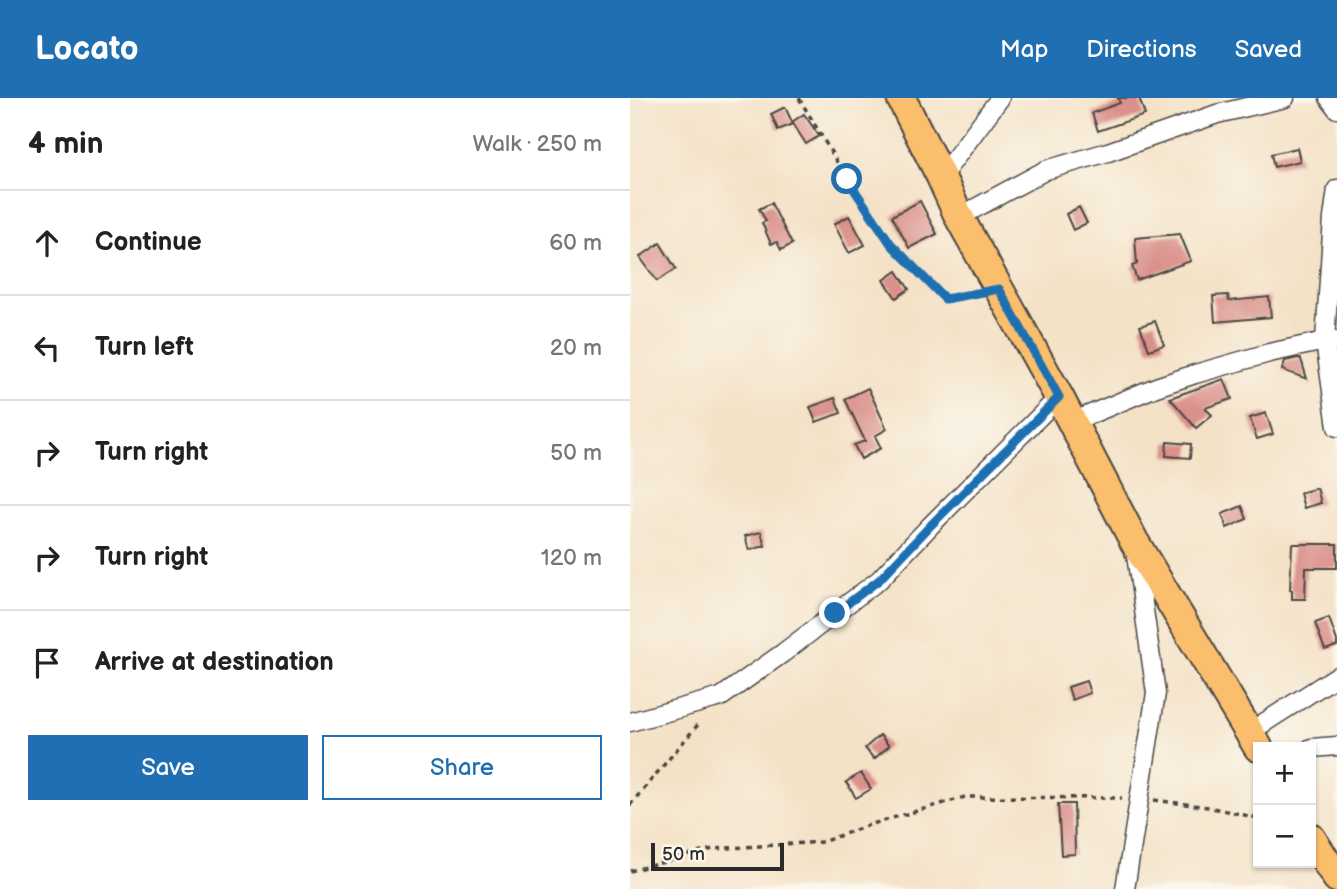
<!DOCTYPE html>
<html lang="en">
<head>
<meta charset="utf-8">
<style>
	body { margin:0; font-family:"Balsamiq Sans",sans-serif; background:#f2f2f2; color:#222 }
	.controls { position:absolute; right:21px; bottom:21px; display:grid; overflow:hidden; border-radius:0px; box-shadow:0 2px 5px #0004 }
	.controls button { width:63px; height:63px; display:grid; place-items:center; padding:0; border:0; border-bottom:2px solid #e0e0e0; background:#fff; color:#222; font:35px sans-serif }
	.scale { position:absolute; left:21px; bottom:18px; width:133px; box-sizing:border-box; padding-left:7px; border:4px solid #2b2b2b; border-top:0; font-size:19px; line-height:24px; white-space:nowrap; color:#2b2b2b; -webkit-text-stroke:5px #fbf7ec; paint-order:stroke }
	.stop { position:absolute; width:21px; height:21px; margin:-16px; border:5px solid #1f6fb2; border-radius:50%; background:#fff }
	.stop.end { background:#1f6fb2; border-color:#fff; box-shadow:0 2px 7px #0008 }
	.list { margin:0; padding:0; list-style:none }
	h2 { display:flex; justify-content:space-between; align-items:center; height:91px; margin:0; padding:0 28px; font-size:30px }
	h2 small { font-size:23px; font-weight:400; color:#767676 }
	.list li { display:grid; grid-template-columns:46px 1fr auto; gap:21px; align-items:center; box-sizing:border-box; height:105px; padding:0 28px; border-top:2px solid #e0e0e0 }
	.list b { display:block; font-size:26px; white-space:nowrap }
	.list em { font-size:23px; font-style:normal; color:#767676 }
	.actions { display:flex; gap:14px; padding:21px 28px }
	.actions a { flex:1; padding:16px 0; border:2px solid #1f6fb2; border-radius:0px; text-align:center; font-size:24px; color:#1f6fb2 }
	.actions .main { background:#1f6fb2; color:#fff }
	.icon { flex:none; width:38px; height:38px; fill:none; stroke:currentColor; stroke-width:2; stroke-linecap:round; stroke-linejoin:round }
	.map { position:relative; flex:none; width:707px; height:791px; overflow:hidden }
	header { display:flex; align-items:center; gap:42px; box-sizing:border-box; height:98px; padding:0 35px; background:#1f6fb2; color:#fff }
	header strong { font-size:33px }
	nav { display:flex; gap:38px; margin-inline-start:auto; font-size:24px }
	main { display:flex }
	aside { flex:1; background:#fff }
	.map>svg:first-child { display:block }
	.building { fill:#da918b }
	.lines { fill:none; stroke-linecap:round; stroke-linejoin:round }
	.minor-casing { stroke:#494642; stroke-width:21 }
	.primary-casing { stroke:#494642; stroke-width:32 }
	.path { stroke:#494642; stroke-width:3.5; stroke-dasharray:5 5; stroke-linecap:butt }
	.minor { stroke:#fff; stroke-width:18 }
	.primary { stroke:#fabe6d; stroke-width:28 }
	.route { stroke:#1f6fb2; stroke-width:9 }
</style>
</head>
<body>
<header>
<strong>Locato</strong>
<nav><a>Map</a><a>Directions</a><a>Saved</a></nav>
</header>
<main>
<aside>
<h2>4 min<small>Walk · 250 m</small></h2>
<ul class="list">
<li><svg class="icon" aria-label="ahead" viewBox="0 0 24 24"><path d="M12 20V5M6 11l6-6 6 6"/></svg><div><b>Continue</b></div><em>60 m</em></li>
<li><svg class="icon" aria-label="left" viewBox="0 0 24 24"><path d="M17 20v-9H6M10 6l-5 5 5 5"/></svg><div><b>Turn left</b></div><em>20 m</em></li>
<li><svg class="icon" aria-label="right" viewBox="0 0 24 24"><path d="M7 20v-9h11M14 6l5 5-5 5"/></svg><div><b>Turn right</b></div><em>50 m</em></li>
<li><svg class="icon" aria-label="right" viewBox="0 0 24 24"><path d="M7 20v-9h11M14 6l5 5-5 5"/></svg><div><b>Turn right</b></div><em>120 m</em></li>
<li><svg class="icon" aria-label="arrive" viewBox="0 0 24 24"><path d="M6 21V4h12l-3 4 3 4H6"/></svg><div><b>Arrive at destination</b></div></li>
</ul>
<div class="actions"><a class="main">Save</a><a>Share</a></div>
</aside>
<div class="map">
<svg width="707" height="791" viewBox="0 0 707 791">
	<rect width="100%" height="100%" fill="#fbf7ec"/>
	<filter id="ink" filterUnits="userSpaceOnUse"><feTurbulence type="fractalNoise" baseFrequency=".0143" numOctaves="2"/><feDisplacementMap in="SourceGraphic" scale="14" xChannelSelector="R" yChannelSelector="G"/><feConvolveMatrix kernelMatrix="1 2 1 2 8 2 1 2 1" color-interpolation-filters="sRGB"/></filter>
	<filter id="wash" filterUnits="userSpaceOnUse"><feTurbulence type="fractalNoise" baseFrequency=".00686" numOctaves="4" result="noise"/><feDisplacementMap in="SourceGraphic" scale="28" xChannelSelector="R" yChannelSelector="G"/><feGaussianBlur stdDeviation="1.57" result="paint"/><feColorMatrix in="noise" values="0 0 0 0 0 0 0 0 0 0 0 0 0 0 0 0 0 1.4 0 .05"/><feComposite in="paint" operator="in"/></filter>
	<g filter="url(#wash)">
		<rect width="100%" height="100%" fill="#f4e2c7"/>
		<g id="blocks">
			<g class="building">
				<path d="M 488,0 L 509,0 L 515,17 L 468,33 L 462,15 L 490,5 Z"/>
				<path d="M 155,9 L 163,26 L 148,32 L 141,16 Z"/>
				<path d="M 174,16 L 189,38 L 176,46 L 162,24 Z"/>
				<path d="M 667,50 L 670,63 L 644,69 L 641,56 Z"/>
				<path d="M 290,103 L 307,136 L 279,150 L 262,118 Z"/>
				<path d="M 141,105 L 162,146 L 151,152 L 147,144 L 141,146 L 132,125 L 136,123 L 129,111 Z"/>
				<path d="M 449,109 L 457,125 L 443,132 L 436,116 Z"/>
				<path d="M 219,118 L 235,147 L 219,155 L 204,126 Z"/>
				<path d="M 550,136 L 561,163 L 507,182 L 502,168 L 507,166 L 505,140 Z"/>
				<path d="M 30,145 L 46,171 L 27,183 L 10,159 Z"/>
				<path d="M 267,173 L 279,191 L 266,200 L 254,182 Z"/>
				<path d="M 598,197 L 599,203 L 639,199 L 641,219 L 585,224 L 583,198 Z"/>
				<path d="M 525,223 L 534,247 L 519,252 L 510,228 Z"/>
				<path d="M 668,260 L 671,261 L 677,281 L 652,272 L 655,263 Z"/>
				<path d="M 594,281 L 602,301 L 575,310 L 582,317 L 566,330 L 540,300 Z"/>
				<path d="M 238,290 L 257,331 L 245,338 L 251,350 L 231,361 L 224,347 L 235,343 L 215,301 Z"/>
				<path d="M 205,300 L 211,315 L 186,324 L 180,309 Z"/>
				<path d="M 636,315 L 643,336 L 627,341 L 620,320 Z"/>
				<path d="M 537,344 L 561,346 L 560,360 L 536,358 Z"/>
				<path d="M 687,390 L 691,405 L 674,410 L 670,395 Z"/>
				<path d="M 612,408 L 617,421 L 597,430 L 592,416 Z"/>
				<path d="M 131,434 L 135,448 L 119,452 L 115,438 Z"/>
				<path d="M 662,446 L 707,446 L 707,470 L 676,470 L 675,501 L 662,501 L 662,492 L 660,492 Z"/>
				<path d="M 699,520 L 707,543 L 707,548 L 695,552 L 685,525 Z"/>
				<path d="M 456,583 L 460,595 L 442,602 L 438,589 Z"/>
				<path d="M 250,637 L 259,648 L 244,661 L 235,650 Z"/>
				<path d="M 231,675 L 241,691 L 226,700 L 216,684 Z"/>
				<path d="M 428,706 L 444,706 L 445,756 L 431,757 Z"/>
			</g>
		</g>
	</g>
	<g filter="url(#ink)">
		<use href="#blocks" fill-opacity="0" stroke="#494642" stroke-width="2"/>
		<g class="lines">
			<g class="minor-casing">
				<g id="minor">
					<path d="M 699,0 L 707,11"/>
					<path d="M 311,79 L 370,0"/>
					<path d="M 707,91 L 703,120 L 695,243 L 707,329"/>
					<path d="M 329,119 L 416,72 L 478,54 L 587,16 L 655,0"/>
					<path d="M 442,324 L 526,289 L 565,276 L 639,255 L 695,243 L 707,243"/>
					<path d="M 0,624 L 91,599 L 153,555 L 249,482 L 301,427 L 429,299"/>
					<path d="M 618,635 L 707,578"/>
					<path d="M 681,650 L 707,648"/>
					<path d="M 495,791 L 526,595 L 506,457"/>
				</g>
			</g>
			<g class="primary-casing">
				<g id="primary">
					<path d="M 271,0 L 311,79 L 329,119 L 429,299 L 504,443 L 628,649"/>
					<path d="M 681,740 L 707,780"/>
				</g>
			</g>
			<g class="path">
				<path d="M 169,0 L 217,81 L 261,146 L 315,201 L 346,195"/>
				<path d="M 524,702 L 578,709 L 628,720"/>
				<path d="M 0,707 L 71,623"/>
				<path d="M 0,773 L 83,751 L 192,744 L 242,726 L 335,699 L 492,700"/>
			</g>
			<use href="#minor" class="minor"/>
			<use href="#primary" class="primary"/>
		</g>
	</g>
	<g class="lines" filter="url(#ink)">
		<path class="route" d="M 205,515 L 249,482 L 301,427 L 429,299 L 369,191 L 315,201 L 261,146 L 217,81"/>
	</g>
</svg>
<div class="controls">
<button>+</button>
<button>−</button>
</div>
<div class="scale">50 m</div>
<div class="stop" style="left:217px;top:81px"></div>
<div class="stop end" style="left:205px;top:515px"></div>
</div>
</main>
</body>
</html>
